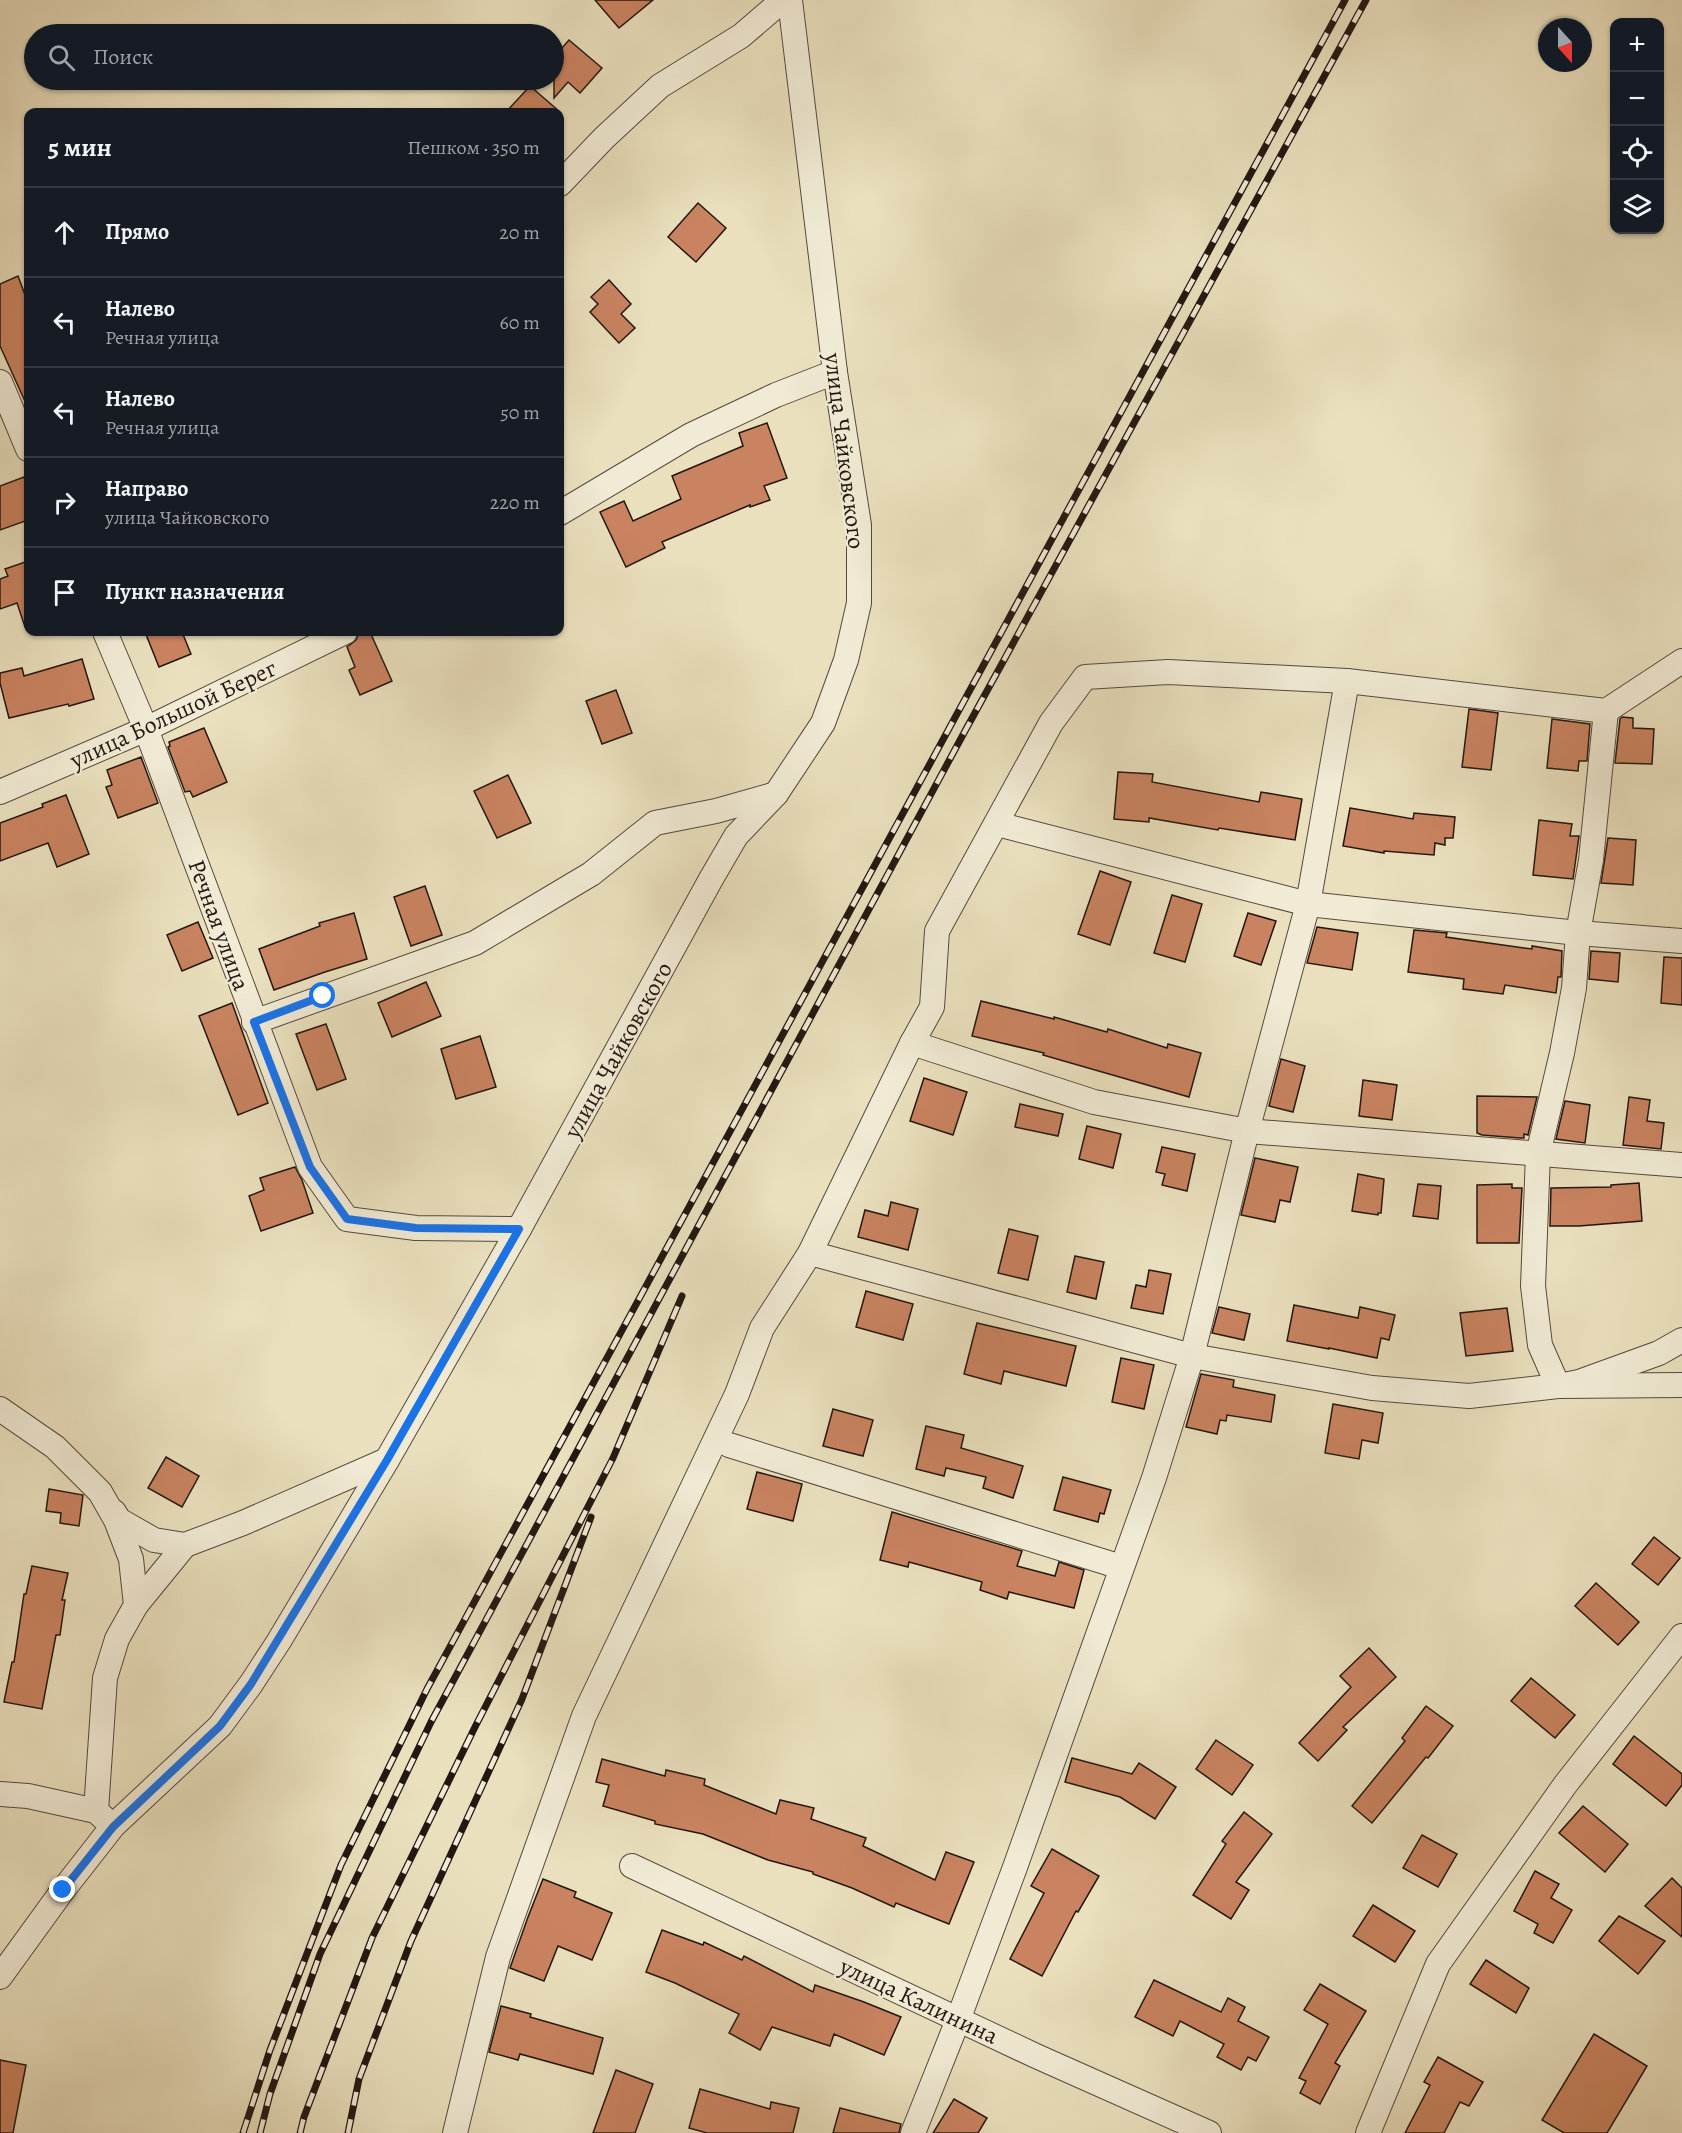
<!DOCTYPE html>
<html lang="ru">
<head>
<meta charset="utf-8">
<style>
	body { margin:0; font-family:Alegreya,serif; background:#242831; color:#f1f3f6 }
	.controls { position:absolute; right:18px; top:18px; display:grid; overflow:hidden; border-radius:12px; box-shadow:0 2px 4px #0004 }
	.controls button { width:54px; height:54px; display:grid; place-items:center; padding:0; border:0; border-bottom:2px solid #363941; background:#171b24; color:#f1f3f6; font:30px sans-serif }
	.compass { position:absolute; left:1538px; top:18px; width:54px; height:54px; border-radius:50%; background:#171b24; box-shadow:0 2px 4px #0004; rotate:159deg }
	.stop { position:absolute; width:18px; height:18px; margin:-14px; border:4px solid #1a73e8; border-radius:50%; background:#fff }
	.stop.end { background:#1a73e8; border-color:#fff; box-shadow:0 2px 6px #0008 }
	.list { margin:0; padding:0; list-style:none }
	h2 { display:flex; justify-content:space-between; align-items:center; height:78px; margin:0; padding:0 24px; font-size:26px }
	h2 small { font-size:20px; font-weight:400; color:#9ea1a6 }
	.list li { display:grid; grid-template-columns:39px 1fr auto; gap:18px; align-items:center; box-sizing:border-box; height:90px; padding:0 24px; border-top:2px solid #363941 }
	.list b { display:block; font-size:22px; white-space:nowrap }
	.list p { margin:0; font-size:20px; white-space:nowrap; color:#9ea1a6 }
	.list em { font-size:20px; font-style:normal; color:#9ea1a6 }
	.icon { flex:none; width:33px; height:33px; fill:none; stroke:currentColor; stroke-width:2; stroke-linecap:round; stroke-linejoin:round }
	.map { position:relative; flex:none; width:1682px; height:2133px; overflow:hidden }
	.search { position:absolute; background:#171b24; box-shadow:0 2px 4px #0004; left:24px; top:24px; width:540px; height:66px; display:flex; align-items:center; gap:15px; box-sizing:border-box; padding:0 21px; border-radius:33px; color:#9ea1a6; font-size:22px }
	.panel { position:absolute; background:#171b24; box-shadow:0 2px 4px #0004; left:24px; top:108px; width:540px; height:528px; border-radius:12px }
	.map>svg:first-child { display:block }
	.building { fill:#c98360; stroke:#231712; stroke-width:1.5 }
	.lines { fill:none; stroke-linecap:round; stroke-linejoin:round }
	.minor-casing { stroke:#55493d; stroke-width:26 }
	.minor { stroke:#f1ebd5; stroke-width:24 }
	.rail-casing { stroke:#231712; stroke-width:7 }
	.rail { stroke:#f1ebd5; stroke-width:4.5; stroke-dasharray:14; stroke-linecap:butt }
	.route { stroke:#1a73e8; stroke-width:8 }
	.labels { text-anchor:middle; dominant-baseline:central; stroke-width:4.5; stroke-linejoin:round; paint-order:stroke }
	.street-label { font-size:24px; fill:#231712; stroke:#f1ebd5 }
</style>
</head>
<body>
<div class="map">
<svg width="1682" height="2133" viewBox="0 0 1682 2133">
	<rect width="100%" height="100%" fill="#eae0be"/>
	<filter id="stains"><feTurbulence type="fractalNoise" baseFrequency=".00333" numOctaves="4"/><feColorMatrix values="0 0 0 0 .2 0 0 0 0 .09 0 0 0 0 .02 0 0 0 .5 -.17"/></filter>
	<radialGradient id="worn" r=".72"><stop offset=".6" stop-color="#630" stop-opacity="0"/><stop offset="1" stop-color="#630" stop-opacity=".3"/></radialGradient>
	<g class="building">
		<path d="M 595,0 L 653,0 L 619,28 Z"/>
		<path d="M 569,40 L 602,68 L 580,93 L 568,82 L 554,98 L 554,57 Z"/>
		<path d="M 530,86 L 560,112 L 506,112 Z"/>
		<path d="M 698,203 L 726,228 L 696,262 L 668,237 Z"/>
		<path d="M 18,276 L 28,303 L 28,408 L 0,346 L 0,284 Z"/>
		<path d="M 609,280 L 631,304 L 621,314 L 635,328 L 619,343 L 590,312 L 598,304 L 591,297 Z"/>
		<path d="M 767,423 L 787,478 L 764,486 L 770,500 L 750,507 L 750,505 L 662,542 L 665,548 L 626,567 L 600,512 L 624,501 L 633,521 L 681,499 L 672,476 L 743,446 L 739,433 Z"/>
		<path d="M 24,477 L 28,490 L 28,520 L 0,530 L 0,486 Z"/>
		<path d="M 28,561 L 28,627 L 25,627 L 17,603 L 0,609 L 0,579 L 8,576 L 5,569 Z"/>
		<path d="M 145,632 L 182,632 L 191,654 L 159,667 Z"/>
		<path d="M 363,632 L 370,632 L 392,681 L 360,695 L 349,670 L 355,667 L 347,647 L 356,640 L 359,633 Z"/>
		<path d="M 82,659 L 94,699 L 69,706 L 68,704 L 9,718 L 0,683 L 0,673 L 22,668 L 24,676 Z"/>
		<path d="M 616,690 L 632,733 L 602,744 L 586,701 Z"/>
		<path d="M 1469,709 L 1498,713 L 1491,770 L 1462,767 Z"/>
		<path d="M 1622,717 L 1633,718 L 1633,728 L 1654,729 L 1652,764 L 1615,763 L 1620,719 Z"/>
		<path d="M 1552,719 L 1590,724 L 1587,761 L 1579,761 L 1578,771 L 1547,768 Z"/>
		<path d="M 204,728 L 227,782 L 193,797 L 190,791 L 185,792 L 168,747 L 170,746 L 169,742 Z"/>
		<path d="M 141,757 L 158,803 L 118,818 L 106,787 L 112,785 L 107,770 Z"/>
		<path d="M 1118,772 L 1153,774 L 1152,782 L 1259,802 L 1261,792 L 1302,799 L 1295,840 L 1219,828 L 1218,830 L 1149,818 L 1149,822 L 1114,819 Z"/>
		<path d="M 508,775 L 531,823 L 497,838 L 474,791 Z"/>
		<path d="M 66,795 L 89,854 L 57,867 L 48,843 L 0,861 L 0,823 L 43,807 L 42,804 Z"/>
		<path d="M 1350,808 L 1413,819 L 1414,813 L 1455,817 L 1453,838 L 1445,838 L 1445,845 L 1435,843 L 1434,855 L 1384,851 L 1384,853 L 1343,846 Z"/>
		<path d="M 1539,820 L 1572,824 L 1570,836 L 1579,836 L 1573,879 L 1533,875 Z"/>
		<path d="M 1608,838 L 1636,840 L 1633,885 L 1601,883 Z"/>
		<path d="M 1100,871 L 1131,882 L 1110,945 L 1078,934 Z"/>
		<path d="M 425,886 L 442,935 L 411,946 L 394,897 Z"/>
		<path d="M 1172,895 L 1202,904 L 1185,962 L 1154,953 Z"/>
		<path d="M 354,913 L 367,959 L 325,972 L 274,990 L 259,949 L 320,926 L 319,923 Z"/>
		<path d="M 1248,913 L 1276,921 L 1261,965 L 1234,956 Z"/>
		<path d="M 198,922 L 213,958 L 182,971 L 167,935 Z"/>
		<path d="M 1317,927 L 1358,933 L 1352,970 L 1307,963 Z"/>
		<path d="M 1414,930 L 1447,933 L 1446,937 L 1532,949 L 1532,946 L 1562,951 L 1561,977 L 1558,977 L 1556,993 L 1505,985 L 1503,994 L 1463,989 L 1464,979 L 1408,972 Z"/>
		<path d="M 1591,951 L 1620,953 L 1618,982 L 1589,979 Z"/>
		<path d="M 1664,957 L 1682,958 L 1682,1005 L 1661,1003 Z"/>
		<path d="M 426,982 L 441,1016 L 392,1037 L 378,1003 Z"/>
		<path d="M 981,1001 L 1054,1019 L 1054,1017 L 1107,1032 L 1108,1029 L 1167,1048 L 1168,1044 L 1201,1053 L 1189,1097 L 1043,1055 L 1044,1053 L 972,1036 Z"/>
		<path d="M 232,1003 L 268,1103 L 238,1115 L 199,1016 Z"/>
		<path d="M 326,1024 L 346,1079 L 317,1090 L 296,1034 Z"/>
		<path d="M 480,1036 L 496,1087 L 456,1099 L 441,1049 Z"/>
		<path d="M 1281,1059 L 1305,1066 L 1293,1112 L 1269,1106 Z"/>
		<path d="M 924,1078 L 967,1092 L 953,1135 L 910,1121 Z"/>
		<path d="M 1363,1080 L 1397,1085 L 1392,1120 L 1359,1116 Z"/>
		<path d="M 1477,1096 L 1537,1097 L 1528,1135 L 1524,1134 L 1524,1138 L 1520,1138 L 1482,1135 L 1477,1133 Z"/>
		<path d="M 1629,1097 L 1650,1100 L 1647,1121 L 1664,1123 L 1661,1149 L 1623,1145 Z"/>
		<path d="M 1565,1101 L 1590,1105 L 1585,1143 L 1556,1139 Z"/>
		<path d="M 1020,1104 L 1063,1114 L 1058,1136 L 1015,1127 Z"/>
		<path d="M 1087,1126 L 1121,1134 L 1113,1168 L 1079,1159 Z"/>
		<path d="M 1162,1147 L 1195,1154 L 1187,1191 L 1162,1185 L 1165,1174 L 1156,1172 Z"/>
		<path d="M 1255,1158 L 1298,1167 L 1290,1202 L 1280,1200 L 1275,1222 L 1241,1215 Z"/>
		<path d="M 295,1167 L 302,1180 L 313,1213 L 261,1231 L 249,1196 L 264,1190 L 260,1178 Z"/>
		<path d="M 1358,1174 L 1384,1179 L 1381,1213 L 1378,1213 L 1378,1215 L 1352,1211 Z"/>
		<path d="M 1639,1183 L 1642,1221 L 1579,1226 L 1550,1226 L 1551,1188 L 1611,1187 L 1611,1185 Z"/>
		<path d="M 1418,1184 L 1441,1186 L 1438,1219 L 1413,1216 Z"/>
		<path d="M 1512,1184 L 1512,1188 L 1522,1188 L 1519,1243 L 1477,1243 L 1477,1185 Z"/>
		<path d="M 891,1202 L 918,1209 L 908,1250 L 858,1237 L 865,1210 L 888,1216 Z"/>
		<path d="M 1009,1229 L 1038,1236 L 1028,1280 L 998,1273 Z"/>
		<path d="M 1075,1256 L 1104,1262 L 1096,1299 L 1067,1292 Z"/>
		<path d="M 1149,1270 L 1171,1274 L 1163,1314 L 1131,1308 L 1136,1285 L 1146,1287 Z"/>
		<path d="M 866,1291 L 913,1304 L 903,1340 L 856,1327 Z"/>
		<path d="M 1294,1305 L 1358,1318 L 1360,1307 L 1395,1315 L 1389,1340 L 1381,1338 L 1377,1358 L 1329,1348 L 1329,1349 L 1287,1341 Z"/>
		<path d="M 1219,1307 L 1250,1314 L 1244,1340 L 1212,1333 Z"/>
		<path d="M 1507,1308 L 1513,1351 L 1466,1356 L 1460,1313 Z"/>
		<path d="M 977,1323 L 1076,1346 L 1066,1386 L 1004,1371 L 1001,1384 L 964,1374 Z"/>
		<path d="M 1121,1358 L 1154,1365 L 1144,1409 L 1112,1402 Z"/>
		<path d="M 1201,1374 L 1234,1380 L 1233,1387 L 1275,1395 L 1271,1422 L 1227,1415 L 1226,1421 L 1220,1420 L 1217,1434 L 1186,1427 Z"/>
		<path d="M 1333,1404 L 1383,1413 L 1378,1443 L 1362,1440 L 1359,1459 L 1325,1453 Z"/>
		<path d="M 833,1409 L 873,1420 L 863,1456 L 823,1446 Z"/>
		<path d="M 926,1426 L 964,1435 L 961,1448 L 1023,1466 L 1013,1498 L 983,1488 L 986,1477 L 946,1468 L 944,1476 L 916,1469 Z"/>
		<path d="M 166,1457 L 199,1476 L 182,1507 L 148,1488 Z"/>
		<path d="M 757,1472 L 802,1484 L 793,1521 L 747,1509 Z"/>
		<path d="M 1063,1477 L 1111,1490 L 1104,1514 L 1100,1513 L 1098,1522 L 1054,1510 Z"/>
		<path d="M 49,1489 L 83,1495 L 79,1526 L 60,1523 L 61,1513 L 46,1511 Z"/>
		<path d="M 892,1512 L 1022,1551 L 1017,1566 L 1055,1576 L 1059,1562 L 1084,1570 L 1074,1608 L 1009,1592 L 1007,1599 L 980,1590 L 982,1582 L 909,1562 L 908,1567 L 880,1560 Z"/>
		<path d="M 1654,1537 L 1680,1558 L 1658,1585 L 1632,1564 Z"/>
		<path d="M 32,1566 L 68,1573 L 62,1600 L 65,1600 L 60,1635 L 56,1635 L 42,1709 L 4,1702 L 12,1662 L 14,1662 L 24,1594 L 26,1594 Z"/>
		<path d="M 1596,1583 L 1639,1622 L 1618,1645 L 1575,1606 Z"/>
		<path d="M 1369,1648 L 1396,1677 L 1343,1727 L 1347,1730 L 1318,1761 L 1299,1743 L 1351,1687 L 1340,1676 Z"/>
		<path d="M 1531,1678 L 1575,1715 L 1555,1738 L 1511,1701 Z"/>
		<path d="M 1426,1706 L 1453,1726 L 1428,1758 L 1426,1757 L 1372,1823 L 1352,1806 L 1405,1741 L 1402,1738 Z"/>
		<path d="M 1634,1736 L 1682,1774 L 1682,1785 L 1666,1806 L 1613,1764 Z"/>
		<path d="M 1216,1740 L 1253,1765 L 1232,1795 L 1196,1769 Z"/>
		<path d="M 1072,1758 L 1132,1774 L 1139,1763 L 1176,1787 L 1155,1819 L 1120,1797 L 1065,1782 Z"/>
		<path d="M 602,1759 L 665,1776 L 666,1770 L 705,1779 L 704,1785 L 776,1814 L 780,1800 L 814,1808 L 811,1819 L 866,1838 L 863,1846 L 935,1880 L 946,1852 L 974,1862 L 949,1924 L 896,1903 L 894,1907 L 852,1888 L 813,1874 L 813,1872 L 768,1860 L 703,1834 L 655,1824 L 655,1821 L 603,1806 L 609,1785 L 596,1782 Z"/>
		<path d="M 1583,1806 L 1628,1844 L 1605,1872 L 1559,1833 Z"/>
		<path d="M 1244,1812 L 1272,1834 L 1236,1882 L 1249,1890 L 1231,1919 L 1193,1895 L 1226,1844 L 1222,1841 Z"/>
		<path d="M 1422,1835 L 1457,1854 L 1438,1887 L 1403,1868 Z"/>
		<path d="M 1052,1849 L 1099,1876 L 1078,1912 L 1076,1911 L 1042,1976 L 1010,1959 L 1044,1893 L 1031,1886 Z"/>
		<path d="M 1535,1871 L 1559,1884 L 1551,1898 L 1572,1910 L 1553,1943 L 1534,1933 L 1538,1924 L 1514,1911 Z"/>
		<path d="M 1672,1878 L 1682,1888 L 1682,1937 L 1645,1906 Z"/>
		<path d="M 543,1879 L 576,1892 L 574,1897 L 612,1913 L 592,1960 L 558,1946 L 544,1981 L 510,1968 L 528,1917 Z"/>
		<path d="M 1373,1905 L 1415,1931 L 1395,1962 L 1353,1936 Z"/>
		<path d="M 1619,1916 L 1665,1941 L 1638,1974 L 1599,1941 Z"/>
		<path d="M 662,1930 L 703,1945 L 704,1942 L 742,1960 L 744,1956 L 813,1992 L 815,1985 L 864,2002 L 901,2017 L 884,2055 L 834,2034 L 830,2046 L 772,2027 L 760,2050 L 729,2033 L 739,2014 L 675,1983 L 646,1972 Z"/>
		<path d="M 1486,1960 L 1529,1988 L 1516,2013 L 1470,1984 Z"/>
		<path d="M 1154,1980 L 1221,2012 L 1228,1998 L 1245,2007 L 1238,2021 L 1269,2037 L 1256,2061 L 1248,2057 L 1241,2070 L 1217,2057 L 1224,2044 L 1180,2021 L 1173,2036 L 1135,2017 Z"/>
		<path d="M 1320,1984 L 1366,2011 L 1335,2063 L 1340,2066 L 1320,2104 L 1300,2093 L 1306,2081 L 1299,2078 L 1328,2024 L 1304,2010 Z"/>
		<path d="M 501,2006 L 531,2014 L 530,2017 L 603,2038 L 593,2074 L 520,2054 L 518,2060 L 489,2052 Z"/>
		<path d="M 1594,2034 L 1647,2066 L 1607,2133 L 1564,2133 L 1542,2120 Z"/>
		<path d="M 1438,2057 L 1483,2082 L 1469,2106 L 1460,2102 L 1444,2133 L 1405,2133 L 1430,2085 L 1424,2082 Z"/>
		<path d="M 0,2060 L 26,2065 L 13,2133 L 0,2133 Z"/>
		<path d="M 616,2070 L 653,2084 L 635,2133 L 593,2133 Z"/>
		<path d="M 700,2089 L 770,2109 L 771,2102 L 799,2108 L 793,2133 L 707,2133 L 689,2128 Z"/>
		<path d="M 954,2099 L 987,2118 L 978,2133 L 933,2133 Z"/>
		<path d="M 840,2108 L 901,2124 L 899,2133 L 833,2133 Z"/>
	</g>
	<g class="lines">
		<g class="minor-casing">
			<g id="minor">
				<path d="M 560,184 L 604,138 L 660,86 L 741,36 L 783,0"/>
				<path d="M 0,382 L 28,449"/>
				<path d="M 560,513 L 691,435 L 776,395 L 835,372"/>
				<path d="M 105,632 L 146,729 L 310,1167 L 347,1219 L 416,1228 L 519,1229"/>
				<path d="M 1606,711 L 1591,860 L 1578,933 L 1574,988 L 1562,1053 L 1538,1154 L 1533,1286 L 1540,1345 L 1558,1386 L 1682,1385"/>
				<path d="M 0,792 L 146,729 L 345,632"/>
				<path d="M 997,824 L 1308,904 L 1578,933 L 1682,941"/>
				<path d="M 254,1022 L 475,943 L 591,874 L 655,823 L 716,811 L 776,794"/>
				<path d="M 912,1043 L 1094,1102 L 1247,1131 L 1682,1165"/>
				<path d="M 810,1253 L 1192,1356 L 1372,1388 L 1469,1396 L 1558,1386 L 1579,1382 L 1659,1353 L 1682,1340"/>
				<path d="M 0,1409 L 55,1447 L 100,1492 L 116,1520 L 131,1559 L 136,1605 L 117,1639 L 105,1678 L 96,1811"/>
				<path d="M 729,1445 L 1121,1567"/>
				<path d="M 114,1512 L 119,1520 L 154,1540 L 185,1545 L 243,1523 L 387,1460"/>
				<path d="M 136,1605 L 185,1545"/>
				<path d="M 0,1794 L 28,1796 L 96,1811 L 106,1820"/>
				<path d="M 632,1866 L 1036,2056 L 1209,2133"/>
				<path d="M 0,1977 L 63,1890 L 113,1826 L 220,1726 L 251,1684 L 279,1641 L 387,1460 L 519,1229 L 711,879 L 736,836 L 776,794 L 823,723 L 846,660 L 859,603 L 859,525 L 835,372 L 790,0"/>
				<path d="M 455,2133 L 498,1957 L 584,1716 L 737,1394 L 762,1328 L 810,1253 L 912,1043 L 932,1007 L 937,931 L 1051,723 L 1085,677 L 1168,672 L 1347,681 L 1606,711 L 1682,661"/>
				<path d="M 913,2133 L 958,2020 L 1014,1870 L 1154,1478 L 1192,1356 L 1247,1131 L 1308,904 L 1347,681"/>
				<path d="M 1368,2133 L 1438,1964 L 1565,1785 L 1682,1636"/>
			</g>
		</g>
		<use href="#minor" class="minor"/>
		<g class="rail-casing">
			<g id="rail">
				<path d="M 243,2133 L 270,2050 L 341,1865 L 427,1689 L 1345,0"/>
				<path d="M 260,2133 L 270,2094 L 320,1954 L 431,1722 L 965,731 L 1366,0"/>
				<path d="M 300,2133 L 304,2117 L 372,1938 L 475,1727 L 613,1458 L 682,1296"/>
				<path d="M 348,2133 L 359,2079 L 411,1941 L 522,1699 L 591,1517"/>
			</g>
		</g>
		<use href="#rail" class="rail"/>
	</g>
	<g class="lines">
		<path class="route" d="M 63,1890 L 113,1827 L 220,1726 L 251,1684 L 387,1460 L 519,1229 L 416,1228 L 347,1219 L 310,1167 L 254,1022 L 323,996"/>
	</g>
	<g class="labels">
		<g class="street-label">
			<text transform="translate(845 451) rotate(83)">улица Чайковского</text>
			<text transform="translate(173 714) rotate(-25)">улица Большой Берег</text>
			<text transform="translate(219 925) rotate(70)">Речная улица</text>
			<text transform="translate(618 1050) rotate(-61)">улица Чайковского</text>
			<text transform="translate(919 2001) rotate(25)">улица Калинина</text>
		</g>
	</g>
	<rect width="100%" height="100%" filter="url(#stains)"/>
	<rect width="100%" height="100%" fill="url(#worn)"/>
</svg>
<div class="controls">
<button>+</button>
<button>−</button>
<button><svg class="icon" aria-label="locate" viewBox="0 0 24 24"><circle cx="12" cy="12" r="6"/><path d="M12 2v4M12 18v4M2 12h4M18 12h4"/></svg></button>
<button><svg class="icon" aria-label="layers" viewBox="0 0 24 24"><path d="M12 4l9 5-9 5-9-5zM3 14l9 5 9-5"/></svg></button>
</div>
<svg class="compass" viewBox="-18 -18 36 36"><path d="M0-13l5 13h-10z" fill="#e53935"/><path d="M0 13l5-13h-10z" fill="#9ea1a6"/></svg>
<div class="stop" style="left:323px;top:996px"></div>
<div class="stop end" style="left:63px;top:1890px"></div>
<div class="search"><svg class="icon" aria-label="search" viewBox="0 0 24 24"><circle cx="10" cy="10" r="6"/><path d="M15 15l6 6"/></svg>Поиск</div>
<section class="panel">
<h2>5 мин<small>Пешком · 350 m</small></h2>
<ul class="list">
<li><svg class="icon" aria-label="ahead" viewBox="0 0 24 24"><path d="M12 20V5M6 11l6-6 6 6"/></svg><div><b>Прямо</b></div><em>20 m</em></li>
<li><svg class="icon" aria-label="left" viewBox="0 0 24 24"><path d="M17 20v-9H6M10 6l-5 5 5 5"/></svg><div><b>Налево</b><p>Речная улица</p></div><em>60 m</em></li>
<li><svg class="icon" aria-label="left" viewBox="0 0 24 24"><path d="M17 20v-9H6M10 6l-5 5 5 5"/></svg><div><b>Налево</b><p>Речная улица</p></div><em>50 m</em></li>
<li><svg class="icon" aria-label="right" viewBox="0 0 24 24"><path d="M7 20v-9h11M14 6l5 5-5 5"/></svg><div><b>Направо</b><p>улица Чайковского</p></div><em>220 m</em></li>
<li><svg class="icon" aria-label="arrive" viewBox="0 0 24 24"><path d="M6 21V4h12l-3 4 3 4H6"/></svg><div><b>Пункт назначения</b></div></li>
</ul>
</section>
</div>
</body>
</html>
